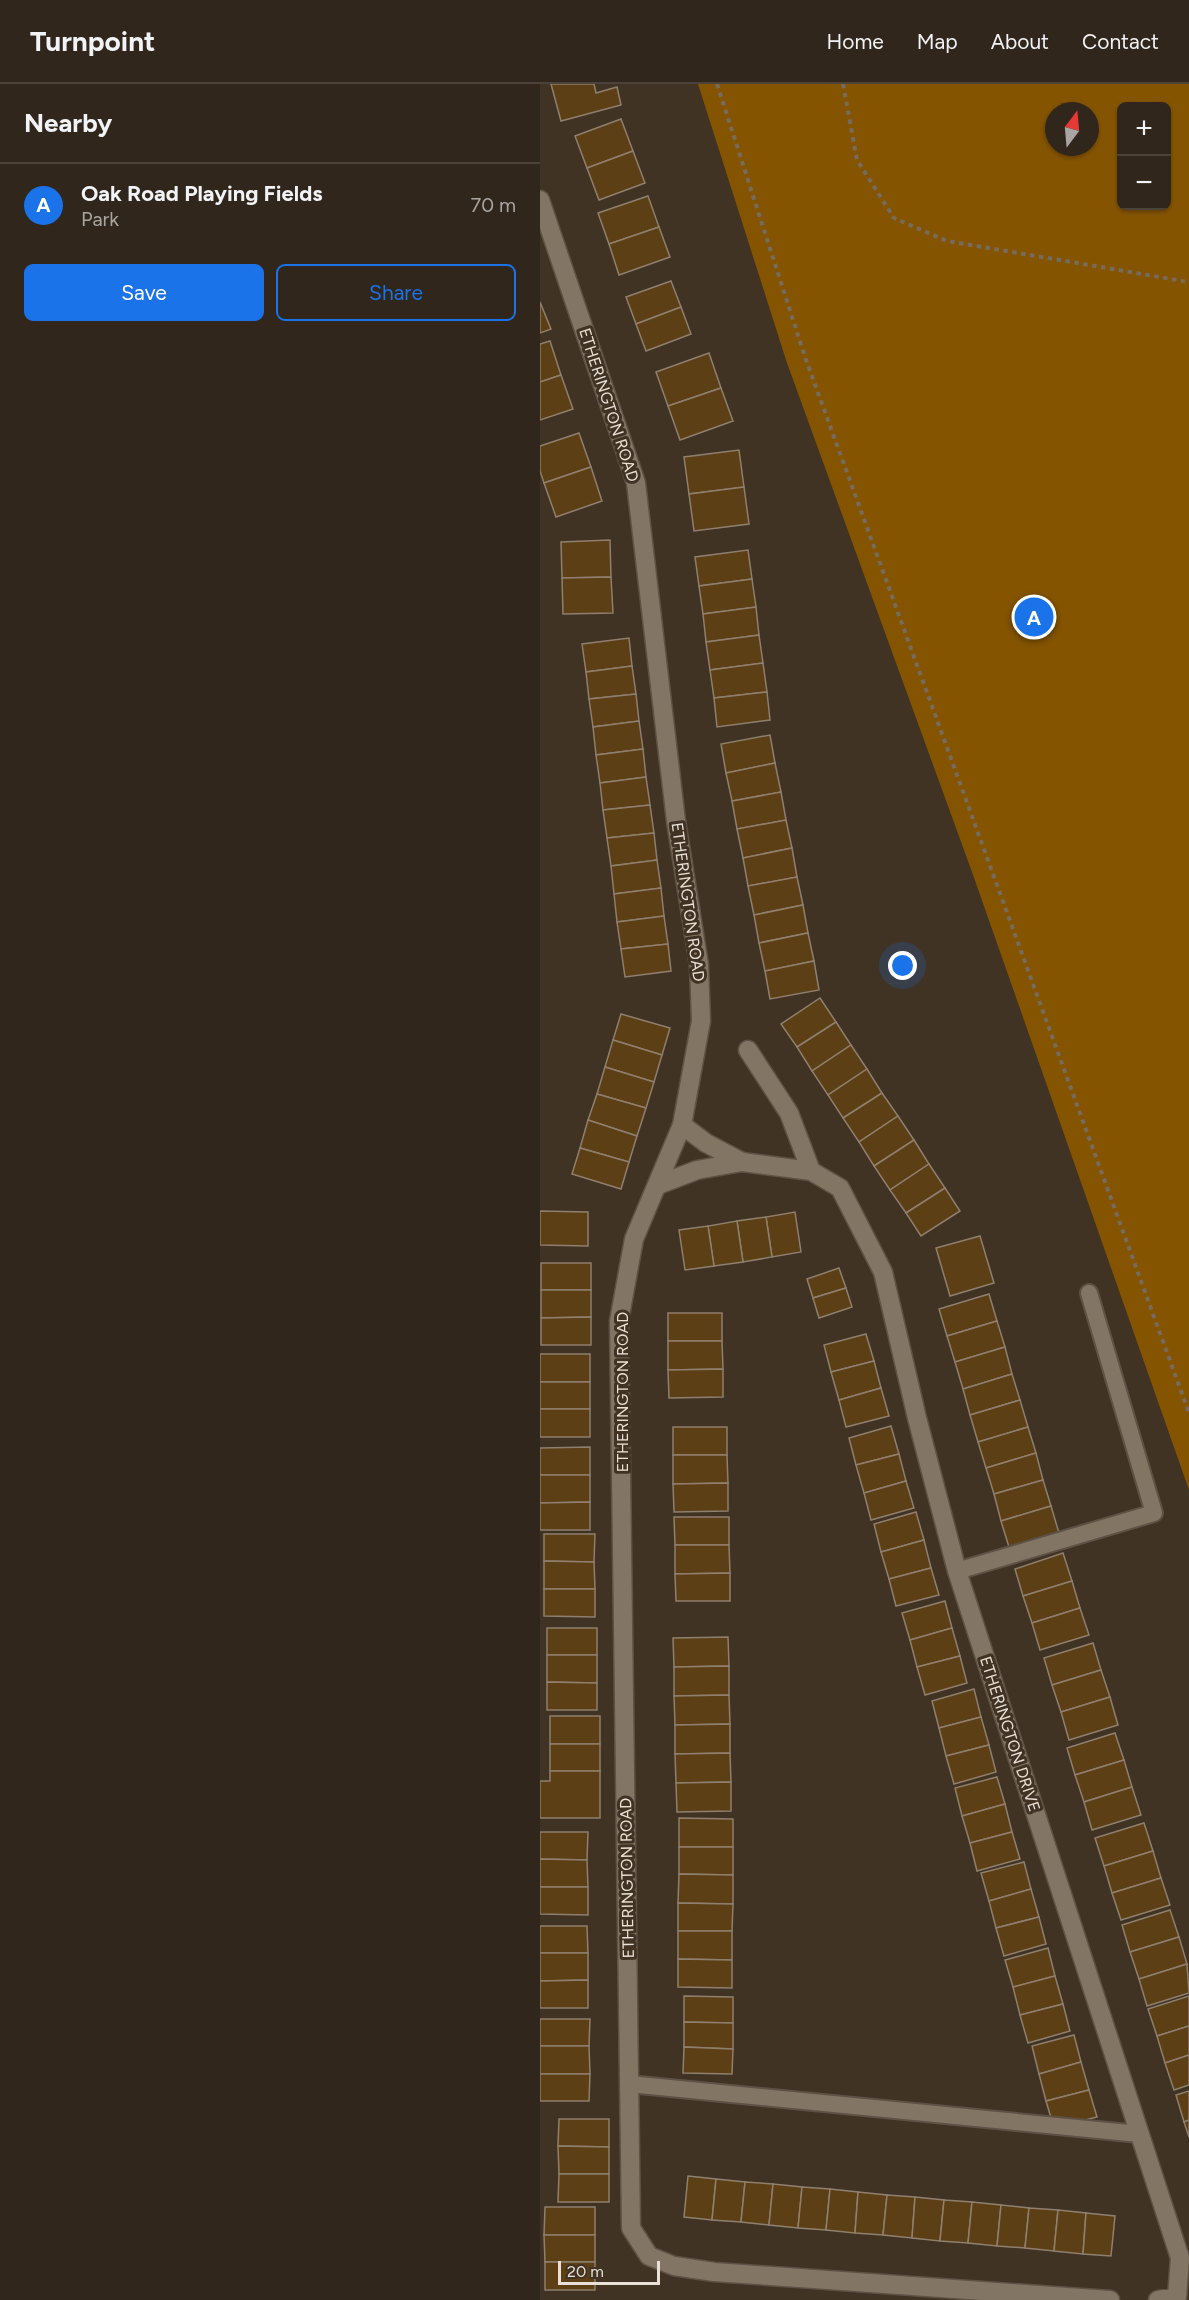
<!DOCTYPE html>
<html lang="en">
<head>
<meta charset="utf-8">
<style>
	body { margin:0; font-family:Figtree,sans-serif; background:#3c3228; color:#f1f3f6 }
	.controls { position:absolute; right:18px; top:18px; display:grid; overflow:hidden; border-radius:9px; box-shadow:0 2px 4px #0004 }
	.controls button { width:54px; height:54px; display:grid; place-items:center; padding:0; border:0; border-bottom:2px solid #4b433a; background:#30261b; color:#f1f3f6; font:30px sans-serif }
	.compass { position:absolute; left:505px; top:18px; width:54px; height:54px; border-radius:50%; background:#30261b; box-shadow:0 2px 4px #0004; rotate:16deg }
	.scale { position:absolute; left:18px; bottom:15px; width:102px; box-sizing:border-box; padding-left:6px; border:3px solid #e9e1d7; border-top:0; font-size:16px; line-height:21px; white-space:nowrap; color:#e9e1d7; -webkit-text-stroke:4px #403324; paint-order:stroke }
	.you { position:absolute; left:363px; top:882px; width:21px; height:21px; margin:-15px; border:4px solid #fff; border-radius:50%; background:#1a73e8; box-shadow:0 0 0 9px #1a73e833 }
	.badge { display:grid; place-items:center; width:39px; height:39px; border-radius:50%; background:#1a73e8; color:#fff; font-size:20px; font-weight:700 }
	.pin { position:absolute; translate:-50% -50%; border:3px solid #fff; box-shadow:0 2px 6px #0006 }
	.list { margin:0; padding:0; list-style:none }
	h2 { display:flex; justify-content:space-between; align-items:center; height:78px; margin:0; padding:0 24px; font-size:26px }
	h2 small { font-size:20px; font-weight:400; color:#a8a5a3 }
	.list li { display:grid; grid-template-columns:39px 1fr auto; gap:18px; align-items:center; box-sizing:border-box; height:84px; padding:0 24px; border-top:2px solid #4b433a }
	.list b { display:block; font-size:22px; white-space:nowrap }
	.list p { margin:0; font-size:20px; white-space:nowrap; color:#a8a5a3 }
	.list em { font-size:20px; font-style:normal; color:#a8a5a3 }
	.actions { display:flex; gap:12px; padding:18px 24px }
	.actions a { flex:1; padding:14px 0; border:2px solid #1a73e8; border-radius:9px; text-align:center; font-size:21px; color:#1a73e8 }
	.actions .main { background:#1a73e8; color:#fff }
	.map { position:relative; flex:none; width:649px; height:2216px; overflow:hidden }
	header { display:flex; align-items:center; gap:36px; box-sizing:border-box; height:84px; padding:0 30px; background:#30261b; border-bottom:2px solid #4b433a }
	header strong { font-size:28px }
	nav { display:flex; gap:33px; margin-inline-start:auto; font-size:21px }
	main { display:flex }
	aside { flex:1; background:#30261b }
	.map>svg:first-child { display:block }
	.green { fill:#845400; fill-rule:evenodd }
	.building { fill:#5d3f16; stroke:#8e7f6e; stroke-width:1.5 }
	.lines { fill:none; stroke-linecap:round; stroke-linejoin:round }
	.lane-casing { stroke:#5d5245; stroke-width:20 }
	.street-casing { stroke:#5d5245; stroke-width:21 }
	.path { stroke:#766b5d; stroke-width:4; stroke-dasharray:4.5 4.5; stroke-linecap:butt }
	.lane { stroke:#837564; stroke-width:16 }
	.street { stroke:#837564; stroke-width:18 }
	.labels { text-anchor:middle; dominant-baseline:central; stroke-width:6; stroke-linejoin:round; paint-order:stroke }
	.street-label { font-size:16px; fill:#e9e1d7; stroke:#403324 }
</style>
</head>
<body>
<header>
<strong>Turnpoint</strong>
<nav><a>Home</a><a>Map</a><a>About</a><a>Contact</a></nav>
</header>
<main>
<aside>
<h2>Nearby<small></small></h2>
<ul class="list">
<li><span class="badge">A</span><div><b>Oak Road Playing Fields</b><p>Park</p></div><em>70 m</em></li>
</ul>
<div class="actions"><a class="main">Save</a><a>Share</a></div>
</aside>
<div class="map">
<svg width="649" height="2216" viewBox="0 0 649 2216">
	<rect width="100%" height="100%" fill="#403324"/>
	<path class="green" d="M 158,0 L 649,0 L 649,1406 L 432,788 L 247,279 ZM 582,22 L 626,22 L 626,122 L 582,122 ZM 514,27 L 550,27 L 550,63 L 514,63 Z"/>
	<g class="building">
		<path d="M 11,0 L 54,0 L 56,9 L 77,3 L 81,21 L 21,37 Z"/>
		<path d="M 81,35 L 93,67 L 47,84 L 35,52 Z"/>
		<path d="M 93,67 L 105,99 L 59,116 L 47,84 Z"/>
		<path d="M 108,112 L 119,143 L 69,160 L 58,129 Z"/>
		<path d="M 119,143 L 130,173 L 79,191 L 69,160 Z"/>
		<path d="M 131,197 L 141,223 L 96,240 L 86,213 Z"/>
		<path d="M 0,218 L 11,245 L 0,249 Z"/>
		<path d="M 141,223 L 151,250 L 106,267 L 96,240 Z"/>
		<path d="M 10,257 L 21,291 L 0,298 L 0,260 Z"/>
		<path d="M 169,269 L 181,304 L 128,322 L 116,288 Z"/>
		<path d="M 21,291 L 33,325 L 0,336 L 0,298 Z"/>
		<path d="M 181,304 L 193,337 L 140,356 L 128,322 Z"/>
		<path d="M 39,349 L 51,383 L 4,399 L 0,387 L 0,362 Z"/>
		<path d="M 199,366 L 204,403 L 149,410 L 144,373 Z"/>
		<path d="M 51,383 L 62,417 L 16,433 L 4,399 Z"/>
		<path d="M 204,403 L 209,440 L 154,447 L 149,410 Z"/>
		<path d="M 70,456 L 71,493 L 22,494 L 21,458 Z"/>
		<path d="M 208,466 L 212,495 L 159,502 L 155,473 Z"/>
		<path d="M 71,493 L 73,529 L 23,530 L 22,494 Z"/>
		<path d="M 212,495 L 216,523 L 163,530 L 159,502 Z"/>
		<path d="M 216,523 L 219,551 L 166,558 L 163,530 Z"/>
		<path d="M 219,551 L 223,579 L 170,586 L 166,558 Z"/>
		<path d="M 89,554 L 92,582 L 46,588 L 42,560 Z"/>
		<path d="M 223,579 L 227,608 L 174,614 L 170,586 Z"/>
		<path d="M 92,582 L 96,610 L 49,615 L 46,588 Z"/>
		<path d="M 227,608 L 230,636 L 177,643 L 174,614 Z"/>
		<path d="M 96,610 L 99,637 L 53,643 L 49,615 Z"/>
		<path d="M 99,637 L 103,665 L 56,671 L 53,643 Z"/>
		<path d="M 230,651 L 235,679 L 186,689 L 181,660 Z"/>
		<path d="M 103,665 L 106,693 L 60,699 L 56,671 Z"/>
		<path d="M 235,679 L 241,708 L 192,717 L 186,689 Z"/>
		<path d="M 106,693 L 110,721 L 63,726 L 60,699 Z"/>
		<path d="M 241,708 L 246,736 L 197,745 L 192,717 Z"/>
		<path d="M 110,721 L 114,749 L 67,754 L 63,726 Z"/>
		<path d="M 246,736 L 252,764 L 203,774 L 197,745 Z"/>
		<path d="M 114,749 L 117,776 L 71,782 L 67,754 Z"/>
		<path d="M 252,764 L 257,793 L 208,802 L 203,774 Z"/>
		<path d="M 117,776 L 121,804 L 74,810 L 71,782 Z"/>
		<path d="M 257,793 L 263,821 L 214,831 L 208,802 Z"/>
		<path d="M 121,804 L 124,832 L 77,838 L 74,810 Z"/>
		<path d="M 263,821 L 268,849 L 219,859 L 214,831 Z"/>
		<path d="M 124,832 L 128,860 L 81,865 L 77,838 Z"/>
		<path d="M 268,849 L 274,877 L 225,887 L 219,859 Z"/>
		<path d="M 128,860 L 131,887 L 85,893 L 81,865 Z"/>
		<path d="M 274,877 L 279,906 L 230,915 L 225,887 Z"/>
		<path d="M 280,914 L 296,938 L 257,963 L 241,940 Z"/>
		<path d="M 81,930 L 130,944 L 122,971 L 73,956 Z"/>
		<path d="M 296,938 L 311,961 L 272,987 L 257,963 Z"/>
		<path d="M 73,956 L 122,971 L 114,998 L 65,983 Z"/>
		<path d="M 311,961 L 327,985 L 288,1011 L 272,987 Z"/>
		<path d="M 65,983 L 114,998 L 106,1024 L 57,1010 Z"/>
		<path d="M 327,985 L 342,1009 L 303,1034 L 288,1011 Z"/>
		<path d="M 342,1009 L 358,1032 L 319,1058 L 303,1034 Z"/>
		<path d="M 57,1010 L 106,1024 L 97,1052 L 48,1036 Z"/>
		<path d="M 358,1032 L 374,1056 L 334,1082 L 319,1058 Z"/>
		<path d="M 48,1036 L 97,1052 L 89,1078 L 40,1064 Z"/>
		<path d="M 374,1056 L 389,1080 L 350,1106 L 334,1082 Z"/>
		<path d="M 40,1064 L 89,1078 L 81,1105 L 32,1090 Z"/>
		<path d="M 389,1080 L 405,1104 L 366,1129 L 350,1106 Z"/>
		<path d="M 405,1104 L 420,1127 L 381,1152 L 366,1129 Z"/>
		<path d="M 0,1127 L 48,1128 L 48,1162 L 0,1161 Z"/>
		<path d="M 255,1128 L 261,1168 L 232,1173 L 226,1133 Z"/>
		<path d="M 226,1133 L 232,1173 L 203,1178 L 197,1137 Z"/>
		<path d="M 197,1137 L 203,1178 L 174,1182 L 168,1142 Z"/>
		<path d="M 168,1142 L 174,1182 L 145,1186 L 139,1146 Z"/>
		<path d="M 440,1152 L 454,1199 L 410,1212 L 396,1164 Z"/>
		<rect x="1" y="1179" width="50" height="27"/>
		<path d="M 299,1184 L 306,1204 L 273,1214 L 267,1195 Z"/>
		<path d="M 306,1204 L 312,1223 L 279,1234 L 273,1214 Z"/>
		<path d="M 1,1206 L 51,1206 L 51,1233 L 1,1234 Z"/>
		<path d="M 449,1210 L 457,1237 L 407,1252 L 399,1225 Z"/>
		<rect x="128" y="1229" width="54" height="28"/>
		<path d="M 51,1233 L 51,1261 L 1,1261 L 1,1234 Z"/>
		<path d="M 457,1237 L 465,1263 L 415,1278 L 407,1252 Z"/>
		<path d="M 326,1250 L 334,1277 L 291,1288 L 284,1261 Z"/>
		<path d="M 128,1257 L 182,1257 L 183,1285 L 128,1286 Z"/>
		<path d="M 465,1263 L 472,1290 L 423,1305 L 415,1278 Z"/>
		<rect x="0" y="1270" width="50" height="28"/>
		<path d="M 334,1277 L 341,1304 L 299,1316 L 291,1288 Z"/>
		<path d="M 183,1285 L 183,1313 L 129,1314 L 128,1286 Z"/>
		<path d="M 472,1290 L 480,1316 L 430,1331 L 423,1305 Z"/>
		<rect x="0" y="1298" width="50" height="27"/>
		<path d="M 341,1304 L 349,1332 L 306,1343 L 299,1316 Z"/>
		<path d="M 480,1316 L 488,1343 L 438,1358 L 430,1331 Z"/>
		<rect x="0" y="1325" width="50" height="28"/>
		<path d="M 351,1342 L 359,1370 L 316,1381 L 309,1354 Z"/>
		<rect x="133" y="1343" width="54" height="28"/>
		<path d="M 488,1343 L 496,1369 L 446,1384 L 438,1358 Z"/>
		<path d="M 50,1363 L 50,1391 L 0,1391 L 0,1364 Z"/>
		<path d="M 496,1369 L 503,1396 L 454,1410 L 446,1384 Z"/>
		<path d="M 359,1370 L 366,1397 L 324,1409 L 316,1381 Z"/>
		<path d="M 133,1371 L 187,1371 L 188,1399 L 133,1400 Z"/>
		<path d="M 0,1391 L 50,1391 L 50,1418 L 0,1419 Z"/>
		<path d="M 503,1396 L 511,1422 L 461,1437 L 454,1410 Z"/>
		<path d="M 366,1397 L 374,1424 L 331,1436 L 324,1409 Z"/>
		<path d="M 188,1399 L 188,1427 L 134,1428 L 133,1400 Z"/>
		<path d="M 50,1418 L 50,1446 L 0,1446 L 0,1419 Z"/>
		<path d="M 511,1422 L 519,1449 L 469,1463 L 461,1437 Z"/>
		<path d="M 376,1428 L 384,1456 L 341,1468 L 334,1440 Z"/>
		<path d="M 134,1433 L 189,1433 L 189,1461 L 135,1461 Z"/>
		<path d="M 4,1450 L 55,1450 L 54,1478 L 4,1477 Z"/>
		<path d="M 384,1456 L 391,1484 L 349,1495 L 341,1468 Z"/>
		<path d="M 135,1461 L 189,1461 L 190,1489 L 135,1490 Z"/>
		<path d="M 523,1469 L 532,1497 L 483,1512 L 475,1485 Z"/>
		<path d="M 4,1477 L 54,1478 L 55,1505 L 4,1505 Z"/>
		<path d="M 391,1484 L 399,1511 L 356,1522 L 349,1495 Z"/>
		<path d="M 190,1489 L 190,1517 L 136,1517 L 135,1490 Z"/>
		<path d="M 532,1497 L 540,1524 L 492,1539 L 483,1512 Z"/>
		<path d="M 4,1505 L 55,1505 L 55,1533 L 4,1532 Z"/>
		<path d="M 405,1517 L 412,1544 L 370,1556 L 362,1529 Z"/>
		<path d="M 540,1524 L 549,1551 L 500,1566 L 492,1539 Z"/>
		<rect x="7" y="1544" width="50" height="27"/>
		<path d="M 412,1544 L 420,1572 L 377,1583 L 370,1556 Z"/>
		<path d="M 188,1553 L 189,1582 L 134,1583 L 133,1554 Z"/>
		<path d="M 553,1559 L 561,1586 L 512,1601 L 504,1574 Z"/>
		<path d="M 7,1571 L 57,1571 L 57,1599 L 7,1598 Z"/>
		<path d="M 420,1572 L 427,1599 L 385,1611 L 377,1583 Z"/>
		<path d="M 189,1582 L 189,1611 L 134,1612 L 134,1583 Z"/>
		<path d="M 561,1586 L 570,1613 L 521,1628 L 512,1601 Z"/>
		<path d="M 7,1598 L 57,1599 L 57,1626 L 7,1626 Z"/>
		<path d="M 434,1605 L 441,1633 L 399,1644 L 392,1617 Z"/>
		<path d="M 189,1611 L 190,1640 L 135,1641 L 134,1612 Z"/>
		<path d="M 570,1613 L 578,1641 L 529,1656 L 521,1628 Z"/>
		<rect x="10" y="1632" width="50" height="28"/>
		<path d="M 441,1633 L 449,1661 L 406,1672 L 399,1644 Z"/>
		<path d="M 190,1640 L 190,1669 L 135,1670 L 135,1641 Z"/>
		<path d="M 575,1649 L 584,1676 L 535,1691 L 527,1664 Z"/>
		<rect x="10" y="1660" width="50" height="27"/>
		<path d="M 449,1661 L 456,1688 L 414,1700 L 406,1672 Z"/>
		<path d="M 190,1669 L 191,1698 L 136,1699 L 135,1670 Z"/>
		<path d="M 584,1676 L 592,1703 L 544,1718 L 535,1691 Z"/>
		<path d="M 10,1687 L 60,1687 L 60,1734 L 0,1734 L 0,1697 L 10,1697 Z"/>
		<path d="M 457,1693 L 465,1720 L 422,1732 L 415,1704 Z"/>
		<path d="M 191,1698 L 191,1727 L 137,1728 L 136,1699 Z"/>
		<path d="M 592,1703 L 601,1731 L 552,1746 L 544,1718 Z"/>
		<path d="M 465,1720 L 472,1748 L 430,1759 L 422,1732 Z"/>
		<path d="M 139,1734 L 193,1735 L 193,1763 L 139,1763 Z"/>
		<path d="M 604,1739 L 613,1767 L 564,1782 L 555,1754 Z"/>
		<path d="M 0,1748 L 48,1748 L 47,1776 L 0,1775 Z"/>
		<path d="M 472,1748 L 480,1775 L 437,1787 L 430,1759 Z"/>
		<path d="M 139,1763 L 193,1763 L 193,1791 L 139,1790 Z"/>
		<path d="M 613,1767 L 621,1794 L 572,1809 L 564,1782 Z"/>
		<path d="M 0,1775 L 47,1776 L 48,1803 L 0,1803 Z"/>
		<path d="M 484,1778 L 491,1805 L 449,1817 L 441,1789 Z"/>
		<path d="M 139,1790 L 193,1791 L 193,1820 L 138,1819 Z"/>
		<path d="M 621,1794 L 630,1821 L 581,1836 L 572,1809 Z"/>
		<path d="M 0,1803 L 48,1803 L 48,1831 L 0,1830 Z"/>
		<path d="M 491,1805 L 499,1833 L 456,1844 L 449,1817 Z"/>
		<path d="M 138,1819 L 193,1820 L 192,1847 L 138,1847 Z"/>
		<path d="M 630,1826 L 639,1853 L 590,1868 L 582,1841 Z"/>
		<path d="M 499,1833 L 506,1860 L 464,1872 L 456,1844 Z"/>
		<path d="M 0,1842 L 47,1842 L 48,1869 L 0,1869 Z"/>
		<path d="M 138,1847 L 192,1847 L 192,1876 L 138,1875 Z"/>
		<path d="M 639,1853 L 647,1880 L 599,1895 L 590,1868 Z"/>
		<path d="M 508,1864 L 515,1892 L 473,1903 L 465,1876 Z"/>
		<path d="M 0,1869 L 48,1869 L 48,1896 L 0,1897 Z"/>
		<path d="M 138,1875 L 192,1876 L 192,1904 L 138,1903 Z"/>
		<path d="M 647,1880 L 649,1909 L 607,1922 L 599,1895 Z"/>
		<path d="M 515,1892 L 523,1920 L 480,1931 L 473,1903 Z"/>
		<path d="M 48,1896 L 48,1924 L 0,1924 L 0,1897 Z"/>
		<path d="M 144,1912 L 193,1913 L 193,1939 L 144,1938 Z"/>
		<path d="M 649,1912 L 649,1942 L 617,1952 L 608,1925 Z"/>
		<path d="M 523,1920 L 530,1947 L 488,1959 L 480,1931 Z"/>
		<path d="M 0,1935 L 50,1935 L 49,1962 L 0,1962 Z"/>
		<path d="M 144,1938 L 193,1939 L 193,1965 L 144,1963 Z"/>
		<path d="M 649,1942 L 649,1971 L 625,1979 L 617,1952 Z"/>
		<path d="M 534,1951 L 541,1978 L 499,1990 L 492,1962 Z"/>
		<path d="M 0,1962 L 49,1962 L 50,1990 L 0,1990 Z"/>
		<path d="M 144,1963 L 193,1965 L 192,1990 L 143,1989 Z"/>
		<path d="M 649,1971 L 649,2001 L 634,2006 L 625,1979 Z"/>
		<path d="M 541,1978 L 549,2006 L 506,2017 L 499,1990 Z"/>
		<path d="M 0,1990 L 50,1990 L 49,2017 L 0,2017 Z"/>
		<path d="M 549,2006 L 557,2033 L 514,2044 L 506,2017 Z"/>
		<path d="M 649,2007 L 649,2036 L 644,2038 L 636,2011 Z"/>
		<path d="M 19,2035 L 69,2035 L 69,2063 L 18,2062 Z"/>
		<path d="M 649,2036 L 649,2053 L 644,2038 Z"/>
		<path d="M 18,2062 L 69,2063 L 69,2090 L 19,2090 Z"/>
		<path d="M 19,2090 L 69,2090 L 69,2118 L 18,2118 Z"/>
		<path d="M 148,2092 L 176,2095 L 172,2136 L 144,2133 Z"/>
		<path d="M 176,2095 L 205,2098 L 201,2138 L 172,2136 Z"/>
		<path d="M 205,2098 L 233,2100 L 229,2141 L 201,2138 Z"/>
		<path d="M 233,2100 L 262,2103 L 258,2144 L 229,2141 Z"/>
		<path d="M 262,2103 L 290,2105 L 286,2146 L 258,2144 Z"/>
		<path d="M 290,2105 L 318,2108 L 315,2149 L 286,2146 Z"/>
		<path d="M 318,2108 L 347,2111 L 343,2151 L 315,2149 Z"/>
		<path d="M 347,2111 L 375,2113 L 372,2154 L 343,2151 Z"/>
		<path d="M 375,2113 L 404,2116 L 400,2157 L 372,2154 Z"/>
		<path d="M 404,2116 L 432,2118 L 428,2159 L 400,2157 Z"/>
		<path d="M 432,2118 L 461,2121 L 457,2162 L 428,2159 Z"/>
		<path d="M 461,2121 L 489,2124 L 485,2164 L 457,2162 Z"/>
		<path d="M 5,2123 L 55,2123 L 55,2151 L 4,2151 Z"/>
		<path d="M 489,2124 L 518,2126 L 514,2167 L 485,2164 Z"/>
		<path d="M 518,2126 L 546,2129 L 543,2170 L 514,2167 Z"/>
		<path d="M 546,2129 L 575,2132 L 571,2172 L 543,2170 Z"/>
		<path d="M 4,2151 L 55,2151 L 55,2178 L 5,2178 Z"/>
		<rect x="5" y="2178" width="50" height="28"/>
	</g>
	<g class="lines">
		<g class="lane-casing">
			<g id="lane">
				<path d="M 417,1487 L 614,1429 L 549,1209"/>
				<path d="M 89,2000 L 599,2050"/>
			</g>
		</g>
		<g class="street-casing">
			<g id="street">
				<path d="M 0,116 L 96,399 L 136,737 L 159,881 L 161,937 L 142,1041 L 94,1155 L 79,1237 L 91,2144 L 109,2172 L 134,2182 L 174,2188 L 570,2216"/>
				<path d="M 208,966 L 249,1029 L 271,1087"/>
				<path d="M 142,1041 L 166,1059 L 202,1078"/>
				<path d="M 118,1101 L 157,1086 L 202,1078 L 271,1087 L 300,1104 L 343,1188 L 377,1334 L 417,1487 L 640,2174 L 637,2213 L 618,2216"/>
			</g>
		</g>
		<g class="path">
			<path d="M 177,0 L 265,273 L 649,1329"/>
			<path d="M 303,0 L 317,76 L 354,134 L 407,157 L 649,198"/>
		</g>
		<use href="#lane" class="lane"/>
		<use href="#street" class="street"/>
	</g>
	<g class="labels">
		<g class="street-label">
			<text transform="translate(69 321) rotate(72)">ETHERINGTON ROAD</text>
			<text transform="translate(148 818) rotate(82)">ETHERINGTON ROAD</text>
			<text transform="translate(82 1308) rotate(-90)">ETHERINGTON ROAD</text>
			<text transform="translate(470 1650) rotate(72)">ETHERINGTON DRIVE</text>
			<text transform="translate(87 1794) rotate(-91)">ETHERINGTON ROAD</text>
		</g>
	</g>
</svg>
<div class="controls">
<button>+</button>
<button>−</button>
</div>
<svg class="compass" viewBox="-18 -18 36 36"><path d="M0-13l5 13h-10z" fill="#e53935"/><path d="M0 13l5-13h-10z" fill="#a8a5a3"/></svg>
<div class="scale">20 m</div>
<div class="you"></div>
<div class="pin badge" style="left:494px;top:533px">A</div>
</div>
</main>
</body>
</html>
